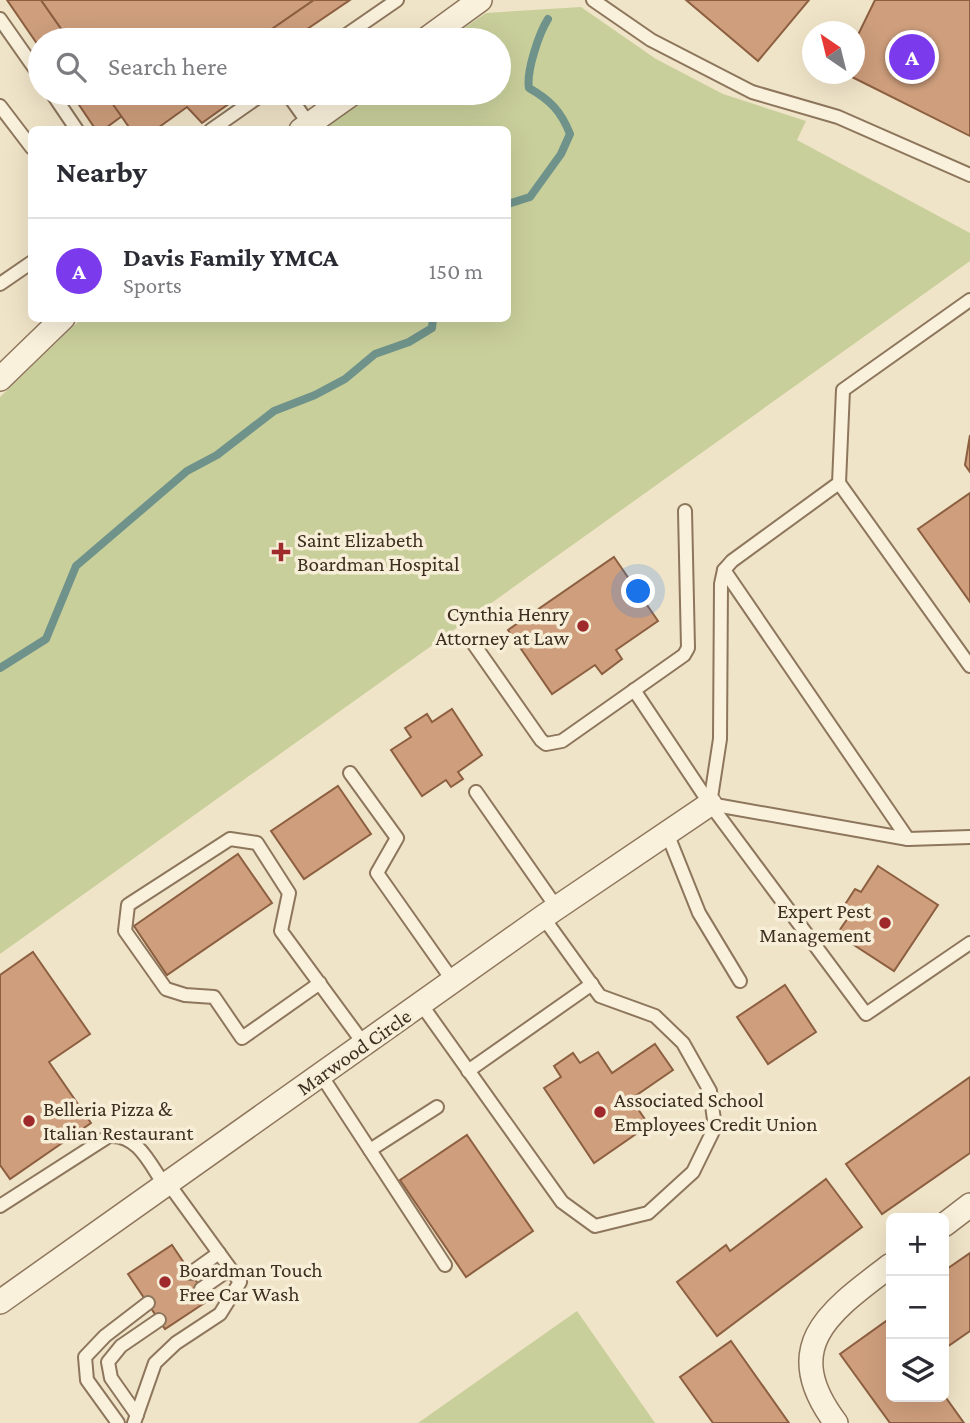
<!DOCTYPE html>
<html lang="en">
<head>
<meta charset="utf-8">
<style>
	body { margin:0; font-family:"Crimson Pro",serif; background:#f2f2f3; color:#2b2b33 }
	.controls { position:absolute; right:21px; bottom:21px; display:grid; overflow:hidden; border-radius:10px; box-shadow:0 7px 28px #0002 }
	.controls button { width:63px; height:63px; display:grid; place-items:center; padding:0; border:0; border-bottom:2px solid #e1e1e2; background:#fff; color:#2b2b33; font:35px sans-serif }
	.compass { position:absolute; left:802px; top:21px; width:63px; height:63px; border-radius:50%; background:#fff; box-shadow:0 7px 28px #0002; rotate:325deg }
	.you { position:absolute; left:639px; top:592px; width:24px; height:24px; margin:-18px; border:5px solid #fff; border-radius:50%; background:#1a73e8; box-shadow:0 0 0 10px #1a73e833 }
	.badge { display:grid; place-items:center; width:46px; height:46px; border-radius:50%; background:#7c3aed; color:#fff; font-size:23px; font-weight:700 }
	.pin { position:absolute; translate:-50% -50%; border:4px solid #fff; box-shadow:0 2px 7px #0006 }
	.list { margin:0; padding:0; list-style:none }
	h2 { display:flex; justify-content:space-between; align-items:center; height:91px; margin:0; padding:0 28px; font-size:30px }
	h2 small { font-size:23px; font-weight:400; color:#7c7c81 }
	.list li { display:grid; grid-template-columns:46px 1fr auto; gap:21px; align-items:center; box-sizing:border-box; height:105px; padding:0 28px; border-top:2px solid #e1e1e2 }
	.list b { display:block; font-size:26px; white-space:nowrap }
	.list p { margin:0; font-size:23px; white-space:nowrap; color:#7c7c81 }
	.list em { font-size:23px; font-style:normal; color:#7c7c81 }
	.icon { flex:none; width:38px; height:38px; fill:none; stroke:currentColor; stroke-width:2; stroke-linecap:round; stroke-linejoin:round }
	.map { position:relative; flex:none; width:970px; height:1423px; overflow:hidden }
	.search { position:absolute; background:#fff; box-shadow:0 7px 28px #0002; left:28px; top:28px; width:483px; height:77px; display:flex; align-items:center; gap:18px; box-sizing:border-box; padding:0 24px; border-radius:38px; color:#7c7c81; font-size:26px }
	.panel { position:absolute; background:#fff; box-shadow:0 7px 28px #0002; left:28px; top:126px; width:483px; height:196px; border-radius:10px }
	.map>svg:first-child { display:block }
	.green { fill:#c9cf9b }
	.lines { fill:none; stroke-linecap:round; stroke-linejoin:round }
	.stream { stroke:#6f938a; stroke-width:8 }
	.building { fill:#cf9f7d; stroke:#8d5f41; stroke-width:2 }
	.service-casing { stroke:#8d765c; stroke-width:16 }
	.minor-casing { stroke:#8d765c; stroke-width:26 }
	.service { stroke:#faf1dc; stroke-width:12 }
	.minor { stroke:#faf1dc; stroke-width:23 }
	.poi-dot { fill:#9e2a2b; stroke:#f7eed8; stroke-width:2.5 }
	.labels { text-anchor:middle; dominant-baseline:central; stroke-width:7; stroke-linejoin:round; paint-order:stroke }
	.poi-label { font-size:21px; fill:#3d2e20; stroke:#f7eed8; text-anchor:start }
	.street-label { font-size:21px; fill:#3d2e20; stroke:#f7eed8 }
</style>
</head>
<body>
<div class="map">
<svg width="970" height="1423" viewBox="0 0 970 1423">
	<rect width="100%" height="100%" fill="#f0e4c8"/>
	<g class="green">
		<path d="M 581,7 L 656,59 L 723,94 L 806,121 L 797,140 L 970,233 L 970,261 L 0,954 L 0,397 L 81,319 L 508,318 L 508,130 L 318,129 L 371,93 L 499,93 L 499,40 L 447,40 L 486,13 Z"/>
		<path d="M 577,1311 L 655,1423 L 418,1423 Z"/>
	</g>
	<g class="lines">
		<g class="stream">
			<path d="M 508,204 L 530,197 L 561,154 L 570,134 C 561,111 550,100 529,88 C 526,72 539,33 548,19"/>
			<path d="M 0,668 L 46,639 L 76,566 L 187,471 L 217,455 L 274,411 L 315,395 L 345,379 L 375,354 L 409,342 L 432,328 L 433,318"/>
		</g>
	</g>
	<g class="building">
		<path d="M 7,0 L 41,0 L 69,40 L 40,40 L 40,48 Z"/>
		<path d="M 41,0 L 314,0 L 256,40 L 69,40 Z"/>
		<path d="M 314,0 L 350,0 L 291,40 L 256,40 Z"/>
		<path d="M 686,0 L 809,0 L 758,61 Z"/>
		<path d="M 875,0 L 970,0 L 970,136 L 846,74 L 855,74 L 855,41 Z"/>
		<path d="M 71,93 L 105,93 L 122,116 L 103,130 L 96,130 Z"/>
		<path d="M 105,93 L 233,93 L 237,98 L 202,123 L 187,107 L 155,130 L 131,130 Z"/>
		<path d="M 970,435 L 970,472 L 965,465 Z"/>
		<path d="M 970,493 L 970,602 L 918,529 Z"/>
		<path d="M 614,557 L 658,621 L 616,650 L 622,659 L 602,674 L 595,665 L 552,694 L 508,630 Z"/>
		<path d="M 452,709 L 482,755 L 458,772 L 463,779 L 451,787 L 446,780 L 422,796 L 391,750 L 411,737 L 405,728 L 427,714 L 432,722 Z"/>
		<path d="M 338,786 L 371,834 L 304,879 L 271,831 Z"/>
		<path d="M 238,854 L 272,903 L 167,975 L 134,926 Z"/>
		<path d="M 878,866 L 938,905 L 894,971 L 837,934 L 852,912 L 844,906 L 855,889 L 861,892 Z"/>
		<path d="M 33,952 L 90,1034 L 49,1062 L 91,1123 L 10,1179 L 0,1165 L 0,975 Z"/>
		<path d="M 785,985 L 816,1032 L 768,1064 L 737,1017 Z"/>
		<path d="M 655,1044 L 673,1070 L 631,1099 L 649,1125 L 594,1163 L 544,1088 L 561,1077 L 554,1066 L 573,1053 L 580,1063 L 598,1052 L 612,1073 Z"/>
		<path d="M 970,1077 L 970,1153 L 882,1214 L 846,1164 Z"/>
		<path d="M 467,1135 L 533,1231 L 466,1277 L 400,1180 Z"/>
		<path d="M 826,1179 L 862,1227 L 717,1336 L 677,1282 L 726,1245 L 730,1251 Z"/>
		<path d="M 172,1245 L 209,1300 L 165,1329 L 128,1274 Z"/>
		<path d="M 970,1253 L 970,1331 L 944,1349 L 944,1271 Z"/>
		<path d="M 889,1319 L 891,1397 L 944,1395 L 964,1423 L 890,1423 L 840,1354 Z"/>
		<path d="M 731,1341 L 789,1423 L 713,1423 L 680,1377 Z"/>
	</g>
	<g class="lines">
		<g class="service-casing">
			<g id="service">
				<path d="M 593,0 L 651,40 L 752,92 L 838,117 L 970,175"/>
				<path d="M 0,19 L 40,76"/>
				<path d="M 339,40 L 397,0"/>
				<path d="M 52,93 L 77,130"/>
				<path d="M 287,93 L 309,124"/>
				<path d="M 0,106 L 32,148"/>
				<path d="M 211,130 L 264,93"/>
				<path d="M 0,284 L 32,262"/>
				<path d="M 839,483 L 970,666"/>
				<path d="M 724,570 L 908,839"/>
				<path d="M 473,643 L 541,740 L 546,744 L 562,741 L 684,655 L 688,648 L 685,511"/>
				<path d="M 634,690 L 710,804 L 866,1014 L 970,943"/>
				<path d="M 350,773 L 397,838 L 377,873 L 453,981"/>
				<path d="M 476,792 L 557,908"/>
				<path d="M 710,804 L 720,739 L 721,584 L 724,570 L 732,561 L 839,483 L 843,390 L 970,300"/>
				<path d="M 710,804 L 908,839 L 970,837"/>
				<path d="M 667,833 L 699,913 L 740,981"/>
				<path d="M 320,983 L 242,1038 L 214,997 L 185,995 L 166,989 L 125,931 L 128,905 L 230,839 L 257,843 L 289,893 L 281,931 L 364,1044"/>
				<path d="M 421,1004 L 562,1202 L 595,1226 L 648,1213 L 693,1172 L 715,1127 L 710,1091 L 683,1043 L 655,1016 L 600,996 L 543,917"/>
				<path d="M 468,1071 L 592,984"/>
				<path d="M 321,1075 L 445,1265"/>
				<path d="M 370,1150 L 437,1107"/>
				<path d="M 0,1206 L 109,1136 C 138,1134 150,1164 165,1186"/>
				<path d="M 191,1273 L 219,1253"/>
				<path d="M 201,1289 L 230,1269"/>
				<path d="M 137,1415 L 111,1378 L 108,1362 L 121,1346 L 159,1320"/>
				<path d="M 118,1423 L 87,1380 L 85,1357 L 105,1336 L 148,1303"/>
				<path d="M 134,1423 L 155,1363 L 176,1343 L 220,1314 L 240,1282 L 168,1183"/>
			</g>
		</g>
		<g class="minor-casing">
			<g id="minor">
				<path d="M 425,40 L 480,0"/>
				<path d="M 301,130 L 353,93"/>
				<path d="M 0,379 L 63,318"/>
				<path d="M 944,1225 L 970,1205"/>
				<path d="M 0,1302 L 543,917 L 710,804"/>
				<path d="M 836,1423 C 778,1346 830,1311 891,1265"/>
			</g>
		</g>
		<use href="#service" class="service"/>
		<use href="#minor" class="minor"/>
	</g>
	<g class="poi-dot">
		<path d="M277.5 541.5h7v7h7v7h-7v7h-7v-7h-7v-7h7z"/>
		<circle cx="583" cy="626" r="7"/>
		<circle cx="885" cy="923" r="7"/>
		<circle cx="600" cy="1112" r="7"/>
		<circle cx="29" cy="1121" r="7"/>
		<circle cx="165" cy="1282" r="7"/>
	</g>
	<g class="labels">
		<g class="poi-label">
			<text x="297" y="540">Saint Elizabeth<tspan x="297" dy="24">Boardman Hospital</tspan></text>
			<text x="569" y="614" text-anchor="end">Cynthia Henry<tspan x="569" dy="24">Attorney at Law</tspan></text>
			<text x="871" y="911" text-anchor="end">Expert Pest<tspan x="871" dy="24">Management</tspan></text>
			<text x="614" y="1100">Associated School<tspan x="614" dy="24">Employees Credit Union</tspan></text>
			<text x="43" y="1109">Belleria Pizza &amp;<tspan x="43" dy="24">Italian Restaurant</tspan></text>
			<text x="179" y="1270">Boardman Touch<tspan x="179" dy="24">Free Car Wash</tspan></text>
		</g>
		<g class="street-label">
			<text transform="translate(354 1052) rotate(-35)">Marwood Circle</text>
		</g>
	</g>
</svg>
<div class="controls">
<button>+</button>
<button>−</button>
<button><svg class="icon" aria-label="layers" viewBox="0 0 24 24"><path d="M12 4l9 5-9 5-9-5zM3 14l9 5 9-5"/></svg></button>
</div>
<svg class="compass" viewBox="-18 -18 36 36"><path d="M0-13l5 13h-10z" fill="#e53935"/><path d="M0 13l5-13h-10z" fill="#7c7c81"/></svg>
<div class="you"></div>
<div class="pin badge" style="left:912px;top:57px">A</div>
<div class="search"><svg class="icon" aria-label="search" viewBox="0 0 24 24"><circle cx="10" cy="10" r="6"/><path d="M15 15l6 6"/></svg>Search here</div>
<section class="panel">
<h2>Nearby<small></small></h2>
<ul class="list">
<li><span class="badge">A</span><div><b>Davis Family YMCA</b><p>Sports</p></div><em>150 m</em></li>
</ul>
</section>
</div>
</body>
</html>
